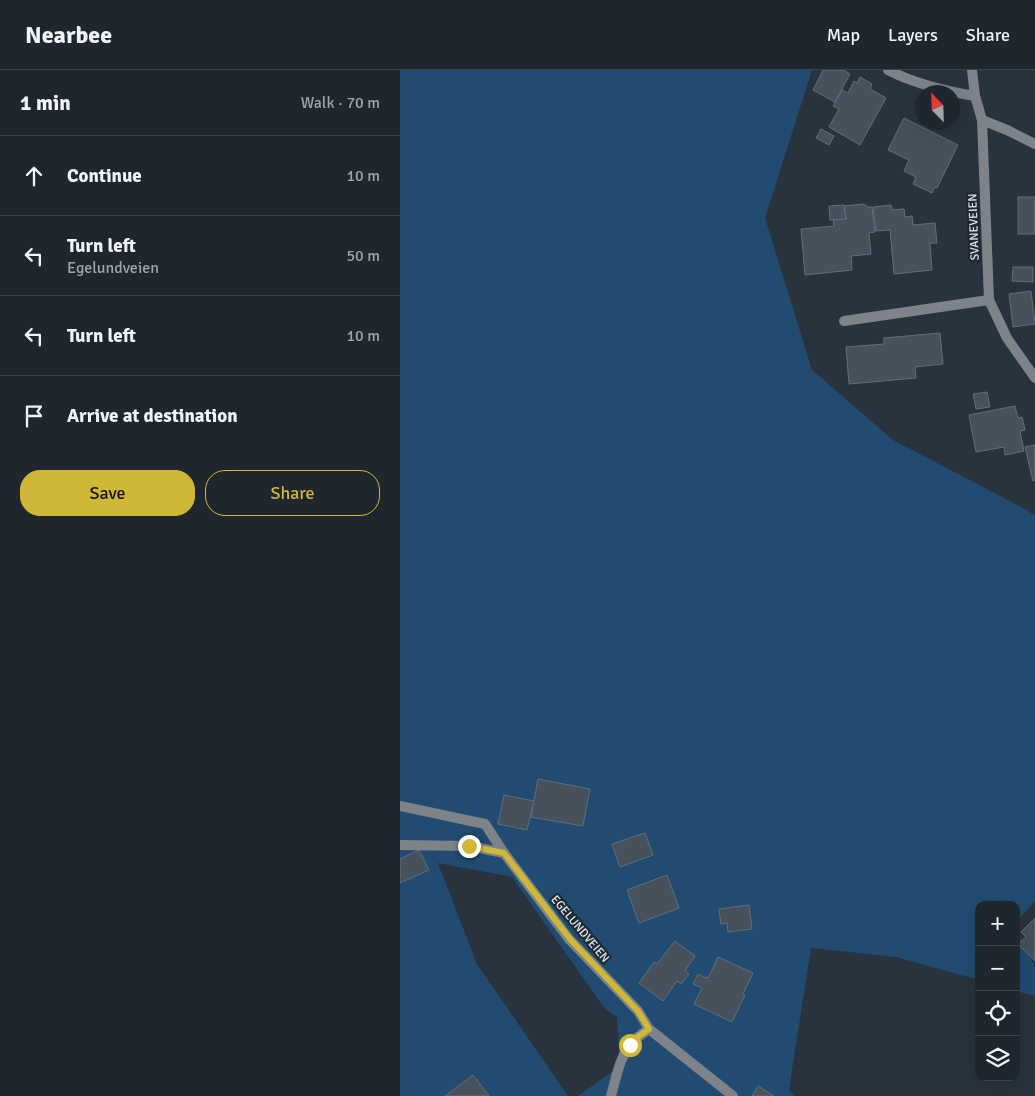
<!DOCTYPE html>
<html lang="en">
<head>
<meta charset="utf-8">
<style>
	body { margin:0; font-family:Signika,sans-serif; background:#272e36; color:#f1f3f6 }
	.controls { position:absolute; right:15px; bottom:15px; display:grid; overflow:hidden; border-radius:10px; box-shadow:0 5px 20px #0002 }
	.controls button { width:45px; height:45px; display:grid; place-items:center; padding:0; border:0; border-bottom:1px solid #3c434a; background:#1f262e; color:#f1f3f6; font:25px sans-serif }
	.compass { position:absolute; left:515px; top:15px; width:45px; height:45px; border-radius:50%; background:#1f262e; box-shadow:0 5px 20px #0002; rotate:337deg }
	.stop { position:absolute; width:15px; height:15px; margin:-11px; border:4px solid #d0b837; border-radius:50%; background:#fff }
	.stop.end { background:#d0b837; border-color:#fff; box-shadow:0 1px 5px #0008 }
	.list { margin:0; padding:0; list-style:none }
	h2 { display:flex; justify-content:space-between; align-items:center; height:65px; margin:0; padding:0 20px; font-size:21px }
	h2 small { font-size:16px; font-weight:400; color:#a1a5aa }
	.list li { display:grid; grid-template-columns:32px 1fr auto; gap:15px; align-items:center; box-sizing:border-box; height:80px; padding:0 20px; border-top:1px solid #3c434a }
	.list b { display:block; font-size:19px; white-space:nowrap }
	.list p { margin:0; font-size:16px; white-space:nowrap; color:#a1a5aa }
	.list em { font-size:16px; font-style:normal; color:#a1a5aa }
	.actions { display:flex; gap:10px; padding:15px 20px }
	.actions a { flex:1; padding:11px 0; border:1px solid #d0b837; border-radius:20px; text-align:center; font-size:18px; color:#d0b837 }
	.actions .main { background:#d0b837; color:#111 }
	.icon { flex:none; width:28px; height:28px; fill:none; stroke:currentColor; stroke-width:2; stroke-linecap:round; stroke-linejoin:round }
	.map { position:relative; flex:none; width:635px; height:1026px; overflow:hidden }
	header { display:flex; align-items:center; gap:30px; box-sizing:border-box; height:70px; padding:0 25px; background:#1f262e; border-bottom:1px solid #3c434a }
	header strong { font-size:24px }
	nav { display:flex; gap:28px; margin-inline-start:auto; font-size:18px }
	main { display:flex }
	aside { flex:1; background:#1f262e }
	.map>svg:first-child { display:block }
	.green { fill:#214b71 }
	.building { fill:#46515b; stroke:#626e79 }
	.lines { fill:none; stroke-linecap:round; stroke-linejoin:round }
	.minor { stroke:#7e8389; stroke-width:10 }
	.route { stroke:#d0b837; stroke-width:6 }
	.labels { text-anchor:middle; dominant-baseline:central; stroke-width:4.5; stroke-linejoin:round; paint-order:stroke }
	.street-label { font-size:12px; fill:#e1e7ee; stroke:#202933 }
</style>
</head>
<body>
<header>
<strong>Nearbee</strong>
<nav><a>Map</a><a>Layers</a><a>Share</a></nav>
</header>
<main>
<aside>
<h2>1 min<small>Walk · 70 m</small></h2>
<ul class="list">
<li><svg class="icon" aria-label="ahead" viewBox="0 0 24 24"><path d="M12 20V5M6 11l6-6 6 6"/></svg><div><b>Continue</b></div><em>10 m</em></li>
<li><svg class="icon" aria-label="left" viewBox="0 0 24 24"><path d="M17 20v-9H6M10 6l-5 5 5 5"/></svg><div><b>Turn left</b><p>Egelundveien</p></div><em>50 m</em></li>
<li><svg class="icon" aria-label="left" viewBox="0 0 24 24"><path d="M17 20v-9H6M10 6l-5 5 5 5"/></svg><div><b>Turn left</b></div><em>10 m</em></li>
<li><svg class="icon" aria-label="arrive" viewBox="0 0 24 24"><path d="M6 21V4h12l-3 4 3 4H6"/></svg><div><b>Arrive at destination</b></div></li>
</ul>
<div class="actions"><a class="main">Save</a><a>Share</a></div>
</aside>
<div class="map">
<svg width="635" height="1026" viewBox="0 0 635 1026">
	<rect width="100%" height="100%" fill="#29333d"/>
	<g class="green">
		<path d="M 0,0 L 412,0 L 365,148 L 412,300 L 493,370 L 627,440 L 635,446 L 635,831 L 616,852 L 616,835 L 579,835 L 579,910 L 496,887 L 411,878 L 389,1019 L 394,1026 L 178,1026 L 220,996 L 217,947 L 205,939 L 112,807 L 38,793 L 77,894 L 168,1026 L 0,1026 Z"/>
		<path d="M 616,859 L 635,897 L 635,926 L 616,921 Z"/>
	</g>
	<g class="building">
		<path d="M 423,0 L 443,0 L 450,4 L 435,32 L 413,20 Z"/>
		<path d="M 460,7 L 472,14 L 470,19 L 486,28 L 460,75 L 429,57 L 439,39 L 433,36 L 442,20 L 448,23 L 454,11 L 457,13 Z"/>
		<path d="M 504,48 L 558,75 L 537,118 L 535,117 L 532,123 L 513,114 L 516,107 L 504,101 L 509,90 L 488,80 Z"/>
		<path d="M 421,59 L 434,66 L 429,75 L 416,68 Z"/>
		<rect x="618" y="127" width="17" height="37"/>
		<path d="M 464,134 L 468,137 L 472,137 L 475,162 L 469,163 L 471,184 L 451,186 L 452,200 L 405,205 L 401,159 L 434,156 L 433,150 L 446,149 L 444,136 Z"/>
		<path d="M 444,135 L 446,149 L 430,150 L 429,136 Z"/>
		<path d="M 491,135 L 492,140 L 504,139 L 505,147 L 512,146 L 513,155 L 535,153 L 537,173 L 530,173 L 532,200 L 494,204 L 490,160 L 476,161 L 473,137 Z"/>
		<path d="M 613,197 L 633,197 L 633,212 L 612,211 Z"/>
		<path d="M 631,221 L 635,254 L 613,257 L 609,224 Z"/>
		<path d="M 540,263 L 543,294 L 515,297 L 516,308 L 449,314 L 446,277 L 484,274 L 484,268 Z"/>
		<path d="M 587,322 L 590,337 L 576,339 L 573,324 Z"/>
		<path d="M 615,336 L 618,348 L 622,347 L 625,360 L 620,361 L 624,381 L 605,385 L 604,377 L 576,382 L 569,345 Z"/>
		<path d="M 635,375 L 635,410 L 633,411 L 625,377 Z"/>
		<path d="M 138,709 L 190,719 L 183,756 L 131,747 Z"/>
		<path d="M 104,725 L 134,731 L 127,760 L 98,754 Z"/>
		<path d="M 245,763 L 253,785 L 220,797 L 212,774 Z"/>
		<path d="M 19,780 L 29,800 L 0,813 L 0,789 Z"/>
		<path d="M 267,805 L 279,838 L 239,853 L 227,820 Z"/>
		<path d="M 349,835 L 352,859 L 328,862 L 327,853 L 321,854 L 319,839 Z"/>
		<path d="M 635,848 L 635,891 L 618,874 L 626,867 L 621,862 Z"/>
		<path d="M 275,871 L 295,886 L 285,901 L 289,904 L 281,914 L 277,911 L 263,931 L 239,913 L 254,892 L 257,894 Z"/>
		<path d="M 318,887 L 353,903 L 343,924 L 345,925 L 332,952 L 294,934 L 302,918 L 293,914 L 298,904 L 306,908 L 306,907 L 308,908 Z"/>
		<path d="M 73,1005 L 89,1026 L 45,1026 Z"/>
		<path d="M 358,1016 L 374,1026 L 352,1026 Z"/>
	</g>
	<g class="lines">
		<g class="minor">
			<path d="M 488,0 C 515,14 545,21 575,26"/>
			<path d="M 572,0 L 575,26 L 582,50 L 589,230 L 607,268 L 635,308"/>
			<path d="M 582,50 L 607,60 L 635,74"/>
			<path d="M 444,251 L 589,230"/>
			<path d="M 0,736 L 85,754 L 104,783 L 169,869 L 238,941 L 249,959 L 333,1026"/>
			<path d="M 0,775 L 69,776 L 104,783"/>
			<path d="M 211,1026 C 216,1009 219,988 231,974 C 236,968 243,963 249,959"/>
		</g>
	</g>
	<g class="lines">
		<path class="route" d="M 69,776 L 104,783 L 170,869 L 238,941 L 249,959 L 239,966 L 230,975"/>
	</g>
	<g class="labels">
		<g class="street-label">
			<text transform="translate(574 157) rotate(-92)">SVANEVEIEN</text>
			<text transform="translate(180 859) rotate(50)">EGELUNDVEIEN</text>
		</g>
	</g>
</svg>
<div class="controls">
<button>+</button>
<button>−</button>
<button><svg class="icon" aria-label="locate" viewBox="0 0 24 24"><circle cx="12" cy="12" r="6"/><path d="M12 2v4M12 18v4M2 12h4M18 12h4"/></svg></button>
<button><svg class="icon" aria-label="layers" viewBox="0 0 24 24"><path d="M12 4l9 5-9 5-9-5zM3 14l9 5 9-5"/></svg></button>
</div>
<svg class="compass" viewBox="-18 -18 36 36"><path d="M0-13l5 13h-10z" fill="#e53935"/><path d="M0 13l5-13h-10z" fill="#a1a5aa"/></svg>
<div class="stop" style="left:230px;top:975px"></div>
<div class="stop end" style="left:69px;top:776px"></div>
</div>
</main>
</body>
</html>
